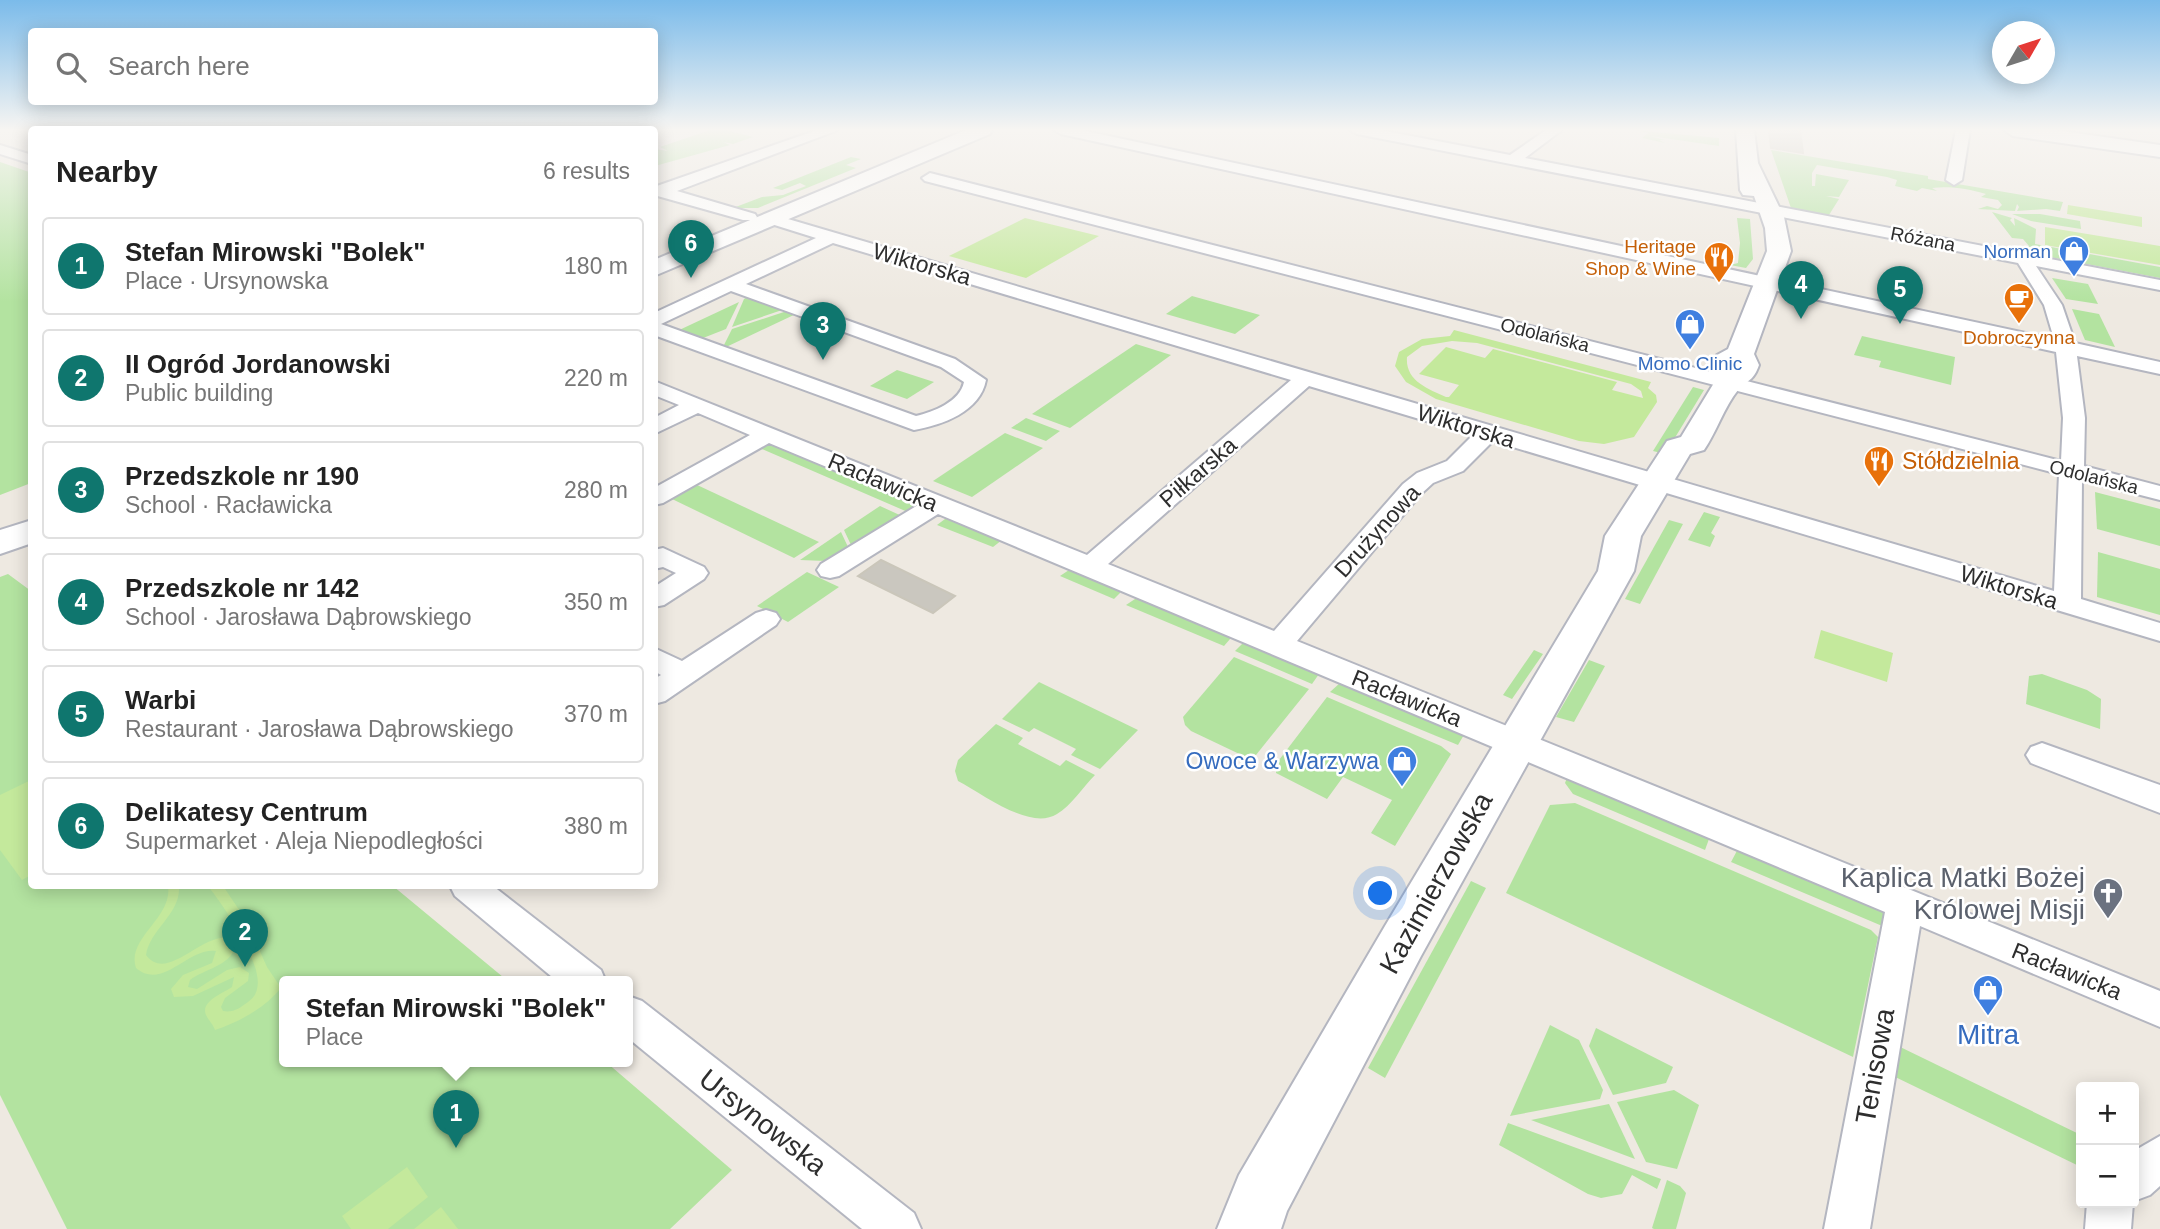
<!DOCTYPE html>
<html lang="en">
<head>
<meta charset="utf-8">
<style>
	body { margin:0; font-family:Helvetica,sans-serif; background:#f2f2f2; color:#222 }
	.controls { position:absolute; right:21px; bottom:21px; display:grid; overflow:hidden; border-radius:7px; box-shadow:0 4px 18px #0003 }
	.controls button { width:63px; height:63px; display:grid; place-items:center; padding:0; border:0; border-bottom:2px solid #e0e0e0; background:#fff; color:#222; font:35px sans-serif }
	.compass { position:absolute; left:1992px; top:21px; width:63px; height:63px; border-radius:50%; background:#fff; box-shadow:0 4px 18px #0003; rotate:51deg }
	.you { position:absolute; left:1381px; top:894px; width:24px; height:24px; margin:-18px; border:5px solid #fff; border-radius:50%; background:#1a73e8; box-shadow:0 0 0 10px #1a73e833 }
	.badge { display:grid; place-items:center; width:46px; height:46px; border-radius:50%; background:#0f766e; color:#fff; font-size:23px; font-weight:700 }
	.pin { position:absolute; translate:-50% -58px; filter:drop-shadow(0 2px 4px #0008) }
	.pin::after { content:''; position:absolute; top:37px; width:24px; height:21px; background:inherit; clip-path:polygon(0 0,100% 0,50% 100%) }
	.popup { position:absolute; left:279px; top:976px; width:354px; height:91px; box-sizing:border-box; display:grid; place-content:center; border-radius:7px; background:#fff; filter:drop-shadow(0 2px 5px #0005); font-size:23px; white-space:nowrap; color:#767676 }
	.popup b { font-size:26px; color:#222 }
	.popup::after { content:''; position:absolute; left:50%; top:100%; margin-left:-14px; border:14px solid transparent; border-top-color:#fff }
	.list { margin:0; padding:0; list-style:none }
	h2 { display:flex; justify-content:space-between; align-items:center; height:91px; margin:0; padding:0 28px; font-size:30px }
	h2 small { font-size:23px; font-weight:400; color:#767676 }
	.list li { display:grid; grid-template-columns:46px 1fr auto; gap:21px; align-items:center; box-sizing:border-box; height:98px; margin:0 14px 14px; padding:0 14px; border:2px solid #e0e0e0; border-radius:7px }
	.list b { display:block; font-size:26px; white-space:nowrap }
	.list p { margin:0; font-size:23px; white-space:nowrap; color:#767676 }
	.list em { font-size:23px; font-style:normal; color:#767676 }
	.icon { flex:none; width:38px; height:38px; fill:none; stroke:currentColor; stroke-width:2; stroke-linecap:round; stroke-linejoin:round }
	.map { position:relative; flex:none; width:2160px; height:1229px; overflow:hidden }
	.search { position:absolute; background:#fff; box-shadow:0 4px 18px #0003; left:28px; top:28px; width:630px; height:77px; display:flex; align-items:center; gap:18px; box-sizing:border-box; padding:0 24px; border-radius:7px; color:#767676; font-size:26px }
	.panel { position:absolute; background:#fff; box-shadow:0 4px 18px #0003; left:28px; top:126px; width:630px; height:763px; border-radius:7px }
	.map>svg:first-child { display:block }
	.green { fill:#b3e3a0 }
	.pitch { fill:#c4e99c; fill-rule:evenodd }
	.building { fill:#cac7bf; stroke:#cac6ba; stroke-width:2 }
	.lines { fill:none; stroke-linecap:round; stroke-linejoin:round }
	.street-casing { stroke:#b4b6c0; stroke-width:4 }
	.secondary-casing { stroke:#b4b6c0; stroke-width:4 }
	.street { fill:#fff; fill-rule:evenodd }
	.secondary { fill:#fff; fill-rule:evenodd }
	.labels { text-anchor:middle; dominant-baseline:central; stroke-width:5; stroke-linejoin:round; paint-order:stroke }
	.far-street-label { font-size:19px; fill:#2e2e2e; stroke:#fff }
	.far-food-label { font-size:19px; fill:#c56008; stroke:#fff; text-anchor:end }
	.far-shop-label { font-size:19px; fill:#366cbe; stroke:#fff; text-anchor:end }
	.street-label { font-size:23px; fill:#2e2e2e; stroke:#fff }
	.food-label { font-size:23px; fill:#c56008; stroke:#fff; text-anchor:start }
	.shop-label { font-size:23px; fill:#366cbe; stroke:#fff; text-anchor:end }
	.near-worship-label { font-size:28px; fill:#5b616d; stroke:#fff; text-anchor:end }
	.near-street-label { font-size:28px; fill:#2e2e2e; stroke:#fff }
	.near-shop-label { font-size:28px; fill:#366cbe; stroke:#fff }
</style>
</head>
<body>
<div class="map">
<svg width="2160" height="1229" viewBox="0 0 2160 1229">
	<rect width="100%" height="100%" fill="#eee9e1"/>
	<g class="green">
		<path d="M 710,130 L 727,130 L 753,137 L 733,144 L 723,142 L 730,145 L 655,166 L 655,149 L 668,151 L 660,147 Z"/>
		<path d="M 1634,130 L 1719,138 L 1719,146 L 1650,136 L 1665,140 L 1659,140 L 1665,143 L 1642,138 L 1648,133 Z"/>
		<path d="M 1771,150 L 1928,176 L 1928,179 L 2063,202 L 2060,211 L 2046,209 L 2017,211 L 2019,207 L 2017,204 L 2015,211 L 1978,209 L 1987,206 L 1998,209 L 2002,205 L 1998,200 L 1981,197 L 1986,194 C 1968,189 1951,186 1932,188 L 1937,191 L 1922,188 L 1917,191 L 1895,186 L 1897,180 L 1887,177 L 1817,165 L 1812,173 L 1812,186 L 1815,186 L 1816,174 L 1849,180 L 1839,197 L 1826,196 L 1839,199 L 1829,215 L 1791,208 Z"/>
		<path d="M 851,157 L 861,159 L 846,165 L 856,168 L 758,208 L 733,208 L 762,197 L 783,195 L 806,186 L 800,183 L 782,190 L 773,188 Z"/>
		<path d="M 0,162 L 32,173 L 31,483 L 0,495 Z"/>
		<path d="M 1992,212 L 2012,218 L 2010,220 L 2015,226 L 2014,218 L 2036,229 L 2035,244 L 2160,267 L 2160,278 L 2013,250 L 2019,246 L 2029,246 L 2023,239 L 2012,238 Z"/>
		<path d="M 2012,214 L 2040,214 L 2080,221 L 2081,229 L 2031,221 Z"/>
		<path d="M 1737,218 L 1750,219 L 1753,259 L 1746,268 L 1730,265 L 1738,263 L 1740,243 Z"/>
		<path d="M 2052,278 L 2088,284 L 2098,304 L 2066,299 Z"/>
		<path d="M 749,296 L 785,309 L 732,327 L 744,299 Z"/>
		<path d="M 1192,296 L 1260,315 L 1235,334 L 1166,314 Z"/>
		<path d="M 739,302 L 726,329 L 698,340 L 675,332 Z"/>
		<path d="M 2072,309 L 2099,314 L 2115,347 L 2085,340 Z"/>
		<path d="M 790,310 L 798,313 L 722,349 L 732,329 Z"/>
		<path d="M 1862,336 L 1955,357 L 1951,385 L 1879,367 L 1881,361 L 1854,355 Z"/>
		<path d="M 1136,344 L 1171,355 L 1070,428 L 1032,414 Z"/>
		<path d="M 897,370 L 934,382 L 907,399 L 870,386 Z"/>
		<path d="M 1693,387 L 1704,390 L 1665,454 L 1653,451 Z"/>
		<path d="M 1026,418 L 1060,431 L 1046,441 L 1011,428 Z"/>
		<path d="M 1005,433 L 1043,448 L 972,497 L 933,481 Z"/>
		<path d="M 767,441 L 914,503 L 915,507 L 910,513 L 755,446 Z"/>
		<path d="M 695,484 L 819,542 L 794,558 L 670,498 Z"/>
		<path d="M 1715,490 L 2058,591 L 2058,594 L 1713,493 Z"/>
		<path d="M 2095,492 L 2160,509 L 2160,546 L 2097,529 Z"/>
		<path d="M 880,506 L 904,517 L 865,542 L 860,539 L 851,545 L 844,530 Z"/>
		<path d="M 1704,512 L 1720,517 L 1711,533 L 1715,536 L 1710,547 L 1688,540 Z"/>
		<path d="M 949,516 L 1002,540 L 993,547 L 937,525 Z"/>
		<path d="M 1669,520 L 1683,524 L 1640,604 L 1625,599 Z"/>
		<path d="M 841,532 L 848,547 L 826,561 L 800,560 Z"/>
		<path d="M 2098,552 L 2160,569 L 2160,615 L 2097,597 Z"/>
		<path d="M 1072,568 L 1120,589 L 1120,593 L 1114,599 L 1060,576 Z"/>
		<path d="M 807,572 L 839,587 L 788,622 L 757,606 Z"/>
		<path d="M 8,574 L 31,591 L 32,886 L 393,886 L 509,982 L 284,982 L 284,1062 L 606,1062 L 732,1170 L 670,1229 L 67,1229 L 0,1095 L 0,577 Z"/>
		<path d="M 1138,597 L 1230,636 L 1230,639 L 1224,646 L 1126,605 Z"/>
		<path d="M 1244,642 L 1319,673 L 1319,674 L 1312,684 L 1235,651 Z"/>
		<path d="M 1534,650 L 1543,654 L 1512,699 L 1503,695 Z"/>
		<path d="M 1234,657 L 1309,689 L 1252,760 L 1191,731 L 1185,725 L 1183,717 Z"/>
		<path d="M 1589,660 L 1605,666 L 1574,722 L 1556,717 Z"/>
		<path d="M 2042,674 L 2087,690 L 2101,699 L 2100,729 L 2026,704 L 2029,676 Z"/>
		<path d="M 1039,682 L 1138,730 L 1100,769 L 1071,755 L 1076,749 L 1034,728 L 1029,732 L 1002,719 Z"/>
		<path d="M 1340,683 L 1465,733 L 1458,745 L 1330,692 Z"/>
		<path d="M 1327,697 L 1441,746 L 1451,754 L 1395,846 L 1371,833 L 1392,800 L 1343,777 L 1327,799 L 1276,773 L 1276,764 Z"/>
		<path d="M 996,724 L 1023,738 L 1018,744 L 1060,766 L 1066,760 L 1095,775 C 1083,787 1071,806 1057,814 C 1030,831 983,794 958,781 L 955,771 L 958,760 Z"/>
		<path d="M 1568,775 L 1705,833 L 1709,839 L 1705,850 L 1573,794 L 1565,783 Z"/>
		<path d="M 1575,803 L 1871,930 L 1878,937 L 1853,1057 L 1506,893 L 1550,805 Z"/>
		<path d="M 1739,847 L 1876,905 L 1887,913 L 1887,928 L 1731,862 Z"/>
		<path d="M 1471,881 L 1486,888 L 1385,1078 L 1368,1068 Z"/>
		<path d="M 1550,1025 L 1579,1040 L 1603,1090 L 1600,1099 L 1510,1116 Z"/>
		<path d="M 1596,1028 L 1673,1067 L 1666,1083 L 1613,1095 L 1589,1046 Z"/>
		<path d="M 1892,1043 L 2081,1135 L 2081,1167 L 1887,1073 Z"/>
		<path d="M 1674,1090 L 1699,1105 L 1677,1169 L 1646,1162 L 1617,1102 Z"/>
		<path d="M 1609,1104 L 1635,1159 L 1531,1120 Z"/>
		<path d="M 1508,1123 L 1661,1179 L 1657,1189 L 1632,1175 L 1622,1194 L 1601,1198 L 1588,1194 L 1499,1145 Z"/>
		<path d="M 1667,1180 L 1680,1186 L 1686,1193 L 1676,1229 L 1654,1229 L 1652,1228 Z"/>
	</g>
	<g class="pitch">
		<path d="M 2068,205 L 2142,217 L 2142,227 L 2067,214 Z"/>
		<path d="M 1025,218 L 1099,236 L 1026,278 L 949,256 Z"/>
		<path d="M 2045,227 L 2160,246 L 2160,265 L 2045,245 Z"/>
		<path d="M 1454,330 L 1651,382 L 1648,388 L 1656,395 L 1657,402 L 1634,437 L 1604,444 L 1579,441 L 1436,399 L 1406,382 L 1395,366 L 1399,352 L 1422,339 L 1450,336 ZM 1452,341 L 1477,343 L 1631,384 L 1641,391 L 1643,398 L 1612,390 L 1617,382 L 1493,349 L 1485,358 L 1446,347 L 1419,374 L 1459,385 L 1449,397 L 1446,397 C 1428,389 1405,381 1407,357 L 1422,346 Z"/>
		<path d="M 1821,630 L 1893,653 L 1887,682 L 1814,658 Z"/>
		<path d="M 31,780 L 31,875 L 22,880 L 0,850 L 0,795 Z"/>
		<path d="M 168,886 L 179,886 C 181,914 150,929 146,955 C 167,983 200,934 228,938 L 235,947 C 230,966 204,969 190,980 L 188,987 L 197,989 L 227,970 L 240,967 L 249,973 L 248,981 L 225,998 L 221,1007 L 223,1011 C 233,1013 240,1008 248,1002 C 252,999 256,995 257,989 C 264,964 223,905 208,886 L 223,886 L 246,920 L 267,967 L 281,988 C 265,1008 239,1022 215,1030 C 213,1024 209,1021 206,1015 C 200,1001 224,993 232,987 L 234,977 L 193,996 L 174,997 L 171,989 L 183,975 L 212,963 L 216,951 C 188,947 163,991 136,968 C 126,938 173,918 168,886 Z"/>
		<path d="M 407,1167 L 428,1197 L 388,1229 L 351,1229 L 342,1216 Z"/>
		<path d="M 441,1207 L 458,1229 L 414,1229 Z"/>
	</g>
	<g class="building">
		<path d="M 1769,130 L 1800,130 L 1803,153 L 1771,148 Z"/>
		<path d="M 881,560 L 955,596 L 933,613 L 858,576 Z"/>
	</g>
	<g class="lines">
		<g class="street-casing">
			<g id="street">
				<path d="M 817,130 L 838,130 L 677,191 L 755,214 L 757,217 L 755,220 L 743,220 L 654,195 L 654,187 Z"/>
				<path d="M 1054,130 L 1081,130 L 2054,339 L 2044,305 L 2018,263 L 1357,134 L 1350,130 L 1380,130 L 1510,155 L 1546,130 L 1562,130 L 1525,158 L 2160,280 L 2160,290 L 2036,266 L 2062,305 L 2075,343 L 2160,362 L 2160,374 L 2077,356 L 2085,418 L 2084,466 L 2160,486 L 2160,500 L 2082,480 L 2081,599 L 2160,623 L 2160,641 L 1493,441 L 1463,471 L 1433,483 L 1421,494 L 1297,641 L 2160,991 L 2160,1027 L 1920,926 L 1870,1229 L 1824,1229 L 1885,912 L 938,514 L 839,576 L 830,578 L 821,576 L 817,570 L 821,564 L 918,505 L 769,443 L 663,503 L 654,505 L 654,488 L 750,435 L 698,413 L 654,434 L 654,418 L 679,405 L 654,395 L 654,381 L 1087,555 L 1291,380 L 833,243 L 746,284 L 955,359 L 986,380 C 980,412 942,425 914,430 L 654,335 L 654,313 L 816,238 L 765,222 L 763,219 L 765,216 L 771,214 L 2054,591 L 2059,474 L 925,181 L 922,178 L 930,173 L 2061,461 L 2063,418 L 2056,352 L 1061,134 ZM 731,291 L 941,367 L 964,382 C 960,402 933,412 916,416 L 661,324 ZM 1309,386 L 1473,435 L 1447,461 L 1417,473 L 1403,484 L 1274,631 L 1108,564 Z"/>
				<path d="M 1956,130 L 1970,130 L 1962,180 L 1954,185 L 1946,180 Z"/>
				<path d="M 0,145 L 32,155 L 32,164 L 0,154 Z"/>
				<path d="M 663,548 L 704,567 L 708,573 L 704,579 L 664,605 L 654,607 L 654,587 L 676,573 L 663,567 L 654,569 L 654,550 Z"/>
				<path d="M 766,610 L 776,613 L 780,619 L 776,625 L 665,701 L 654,704 L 654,679 L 661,675 L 654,671 L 654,648 L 682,661 L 756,613 Z"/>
				<path d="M 2042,743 L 2160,785 L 2160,813 L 2031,763 L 2026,755 L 2031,747 Z"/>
				<path d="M 450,886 L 493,886 L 601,970 L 606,982 L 558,982 L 455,896 Z"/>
				<path d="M 628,996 L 642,1001 L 914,1213 L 921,1229 L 862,1229 L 628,1038 Z"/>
				<path d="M 2160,1136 L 2160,1186 L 2150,1195 L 2134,1201 L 2134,1151 Z"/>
				<path d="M 2087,1203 L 2133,1203 L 2131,1229 L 2085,1229 Z"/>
			</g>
		</g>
		<g class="secondary-casing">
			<g id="secondary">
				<path d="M 966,130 L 992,130 L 990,134 L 654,276 L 654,260 Z"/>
				<path d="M 1736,130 L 1754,130 L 1758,163 L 1784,217 L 1791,251 L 1754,354 L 1759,365 C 1753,382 1748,379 1738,390 C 1724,407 1717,431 1704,450 L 1690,454 L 1641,536 L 1634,571 L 1421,956 L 1287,1211 L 1281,1229 L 1217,1229 L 1239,1175 L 1385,926 L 1598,571 L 1605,536 L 1667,441 L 1681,437 L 1717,378 L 1709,371 L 1717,355 L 1728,349 L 1767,251 L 1765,228 L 1754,196 L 1743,195 L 1740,190 Z"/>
				<path d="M 2004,130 L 2055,130 L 2160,145 L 2160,157 L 2013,136 Z"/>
				<path d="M 32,520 L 32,543 L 0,554 L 0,530 Z"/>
			</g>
		</g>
		<use href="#street" class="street"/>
		<use href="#secondary" class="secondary"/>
	</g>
	<linearGradient id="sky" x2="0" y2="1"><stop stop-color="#7bbbea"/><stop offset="0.43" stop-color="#f7f5f2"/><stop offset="1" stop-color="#f7f5f2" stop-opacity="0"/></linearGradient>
	<rect width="2160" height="302" fill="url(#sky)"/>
	<defs>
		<g id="shop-pin" transform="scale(1.575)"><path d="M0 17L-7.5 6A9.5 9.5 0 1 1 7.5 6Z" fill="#3f7fe0" stroke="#fff"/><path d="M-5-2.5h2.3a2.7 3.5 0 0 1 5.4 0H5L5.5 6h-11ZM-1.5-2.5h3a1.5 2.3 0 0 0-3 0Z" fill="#fff"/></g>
		<g id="restaurant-pin" transform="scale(1.575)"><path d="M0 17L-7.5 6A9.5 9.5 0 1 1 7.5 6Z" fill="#e8710a" stroke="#fff"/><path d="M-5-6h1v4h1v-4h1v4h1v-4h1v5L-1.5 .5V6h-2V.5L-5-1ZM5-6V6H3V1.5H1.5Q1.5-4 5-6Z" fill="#fff"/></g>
		<g id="cafe-pin" transform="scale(1.575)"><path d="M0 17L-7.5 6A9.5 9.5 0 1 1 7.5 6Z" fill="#e8710a" stroke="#fff"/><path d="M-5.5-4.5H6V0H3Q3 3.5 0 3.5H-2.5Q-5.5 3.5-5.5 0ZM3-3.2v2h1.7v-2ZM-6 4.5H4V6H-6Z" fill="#fff"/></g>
		<g id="church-pin" transform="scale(1.575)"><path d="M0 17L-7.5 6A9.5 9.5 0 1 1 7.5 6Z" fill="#6b7280" stroke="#fff"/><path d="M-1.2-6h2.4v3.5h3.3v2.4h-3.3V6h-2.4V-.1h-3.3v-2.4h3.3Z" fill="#fff"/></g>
	</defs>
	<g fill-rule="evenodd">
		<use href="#shop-pin" x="2074" y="251"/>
		<use href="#restaurant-pin" x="1719" y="257"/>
		<use href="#cafe-pin" x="2019" y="298"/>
		<use href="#shop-pin" x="1690" y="324"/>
		<use href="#restaurant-pin" x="1879" y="461"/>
		<use href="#shop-pin" x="1402" y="761"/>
		<use href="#church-pin" x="2108" y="893"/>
		<use href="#shop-pin" x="1988" y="990"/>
	</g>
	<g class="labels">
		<g class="far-street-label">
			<text transform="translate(1923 239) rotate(11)">Różana</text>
			<text transform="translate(1545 335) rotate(14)">Odolańska</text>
			<text transform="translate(2094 477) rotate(14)">Odolańska</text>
		</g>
		<g class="far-food-label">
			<text x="1696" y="246">Heritage<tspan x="1696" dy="22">Shop &amp; Wine</tspan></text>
			<text x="2019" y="337" text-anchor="middle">Dobroczynna</text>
		</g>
		<g class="far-shop-label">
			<text x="2051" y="251">Norman</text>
			<text x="1690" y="363" text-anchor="middle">Momo Clinic</text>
		</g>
		<g class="street-label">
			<text transform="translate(922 264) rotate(16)">Wiktorska</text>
			<text transform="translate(1466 426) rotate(17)">Wiktorska</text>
			<text transform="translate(1198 472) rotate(-41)">Piłkarska</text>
			<text transform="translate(883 482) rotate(23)">Racławicka</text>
			<text transform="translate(1377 531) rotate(-48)">Drużynowa</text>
			<text transform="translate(2009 587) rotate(17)">Wiktorska</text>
			<text transform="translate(1407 698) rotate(22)">Racławicka</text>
			<text transform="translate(2067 971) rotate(22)">Racławicka</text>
		</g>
		<g class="food-label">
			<text x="1902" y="461">Stółdzielnia</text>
		</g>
		<g class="shop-label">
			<text x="1379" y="761">Owoce &amp; Warzywa</text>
		</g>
		<g class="near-worship-label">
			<text x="2085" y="877">Kaplica Matki Bożej<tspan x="2085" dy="32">Królowej Misji</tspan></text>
		</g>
		<g class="near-street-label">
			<text transform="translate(1436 883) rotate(-61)">Kazimierzowska</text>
			<text transform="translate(1875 1066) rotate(-80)">Tenisowa</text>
			<text transform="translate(763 1122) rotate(38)">Ursynowska</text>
		</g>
		<g class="near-shop-label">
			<text x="1988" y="1034">Mitra</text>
		</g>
	</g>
</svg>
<div class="controls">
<button>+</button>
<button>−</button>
</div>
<svg class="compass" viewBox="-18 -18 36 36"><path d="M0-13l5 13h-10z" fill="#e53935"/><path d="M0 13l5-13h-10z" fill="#767676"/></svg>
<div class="you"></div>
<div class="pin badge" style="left:456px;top:1148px">1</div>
<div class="popup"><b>Stefan Mirowski &quot;Bolek&quot;</b>Place</div>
<div class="pin badge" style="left:245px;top:967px">2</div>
<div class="pin badge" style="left:823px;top:360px">3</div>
<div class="pin badge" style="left:1801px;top:319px">4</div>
<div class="pin badge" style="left:1900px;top:324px">5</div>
<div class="pin badge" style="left:691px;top:278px">6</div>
<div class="search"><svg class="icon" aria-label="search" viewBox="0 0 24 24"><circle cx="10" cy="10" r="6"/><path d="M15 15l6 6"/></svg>Search here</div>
<section class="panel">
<h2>Nearby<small>6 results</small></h2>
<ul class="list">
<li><span class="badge">1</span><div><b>Stefan Mirowski &quot;Bolek&quot;</b><p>Place · Ursynowska</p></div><em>180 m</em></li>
<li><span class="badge">2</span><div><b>II Ogród Jordanowski</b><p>Public building</p></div><em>220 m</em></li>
<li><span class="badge">3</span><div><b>Przedszkole nr 190</b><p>School · Racławicka</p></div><em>280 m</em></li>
<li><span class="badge">4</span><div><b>Przedszkole nr 142</b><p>School · Jarosława Dąbrowskiego</p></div><em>350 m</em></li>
<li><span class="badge">5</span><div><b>Warbi</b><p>Restaurant · Jarosława Dąbrowskiego</p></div><em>370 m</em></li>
<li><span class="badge">6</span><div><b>Delikatesy Centrum</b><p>Supermarket · Aleja Niepodległości</p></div><em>380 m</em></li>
</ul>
</section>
</div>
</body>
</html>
